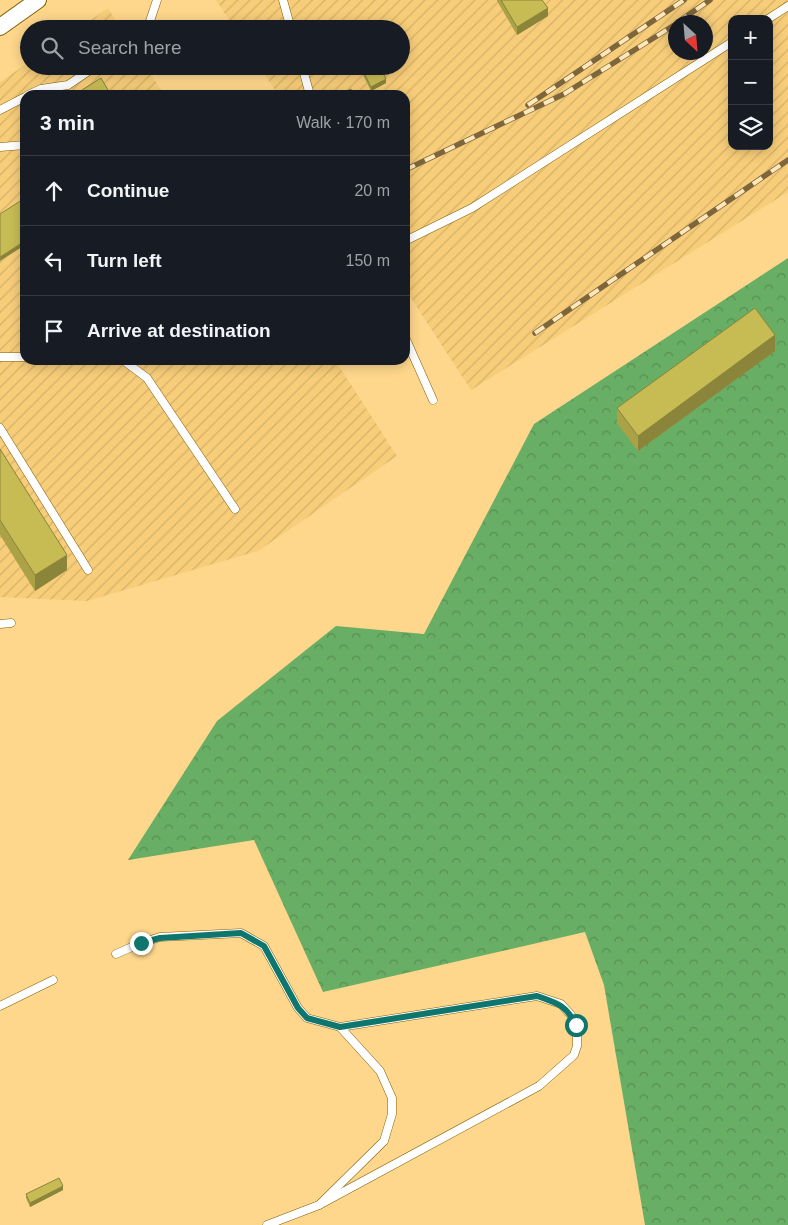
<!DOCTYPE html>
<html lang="en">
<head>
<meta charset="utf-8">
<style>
	body { margin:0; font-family:Arial,sans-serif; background:#242831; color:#f1f3f6 }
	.controls { position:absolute; right:15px; top:15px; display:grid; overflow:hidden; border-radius:10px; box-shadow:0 2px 12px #0003 }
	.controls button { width:45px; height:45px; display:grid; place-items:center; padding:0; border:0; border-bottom:1px solid #363941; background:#171b24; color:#f1f3f6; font:25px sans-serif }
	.compass { position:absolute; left:668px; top:15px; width:45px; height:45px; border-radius:50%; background:#171b24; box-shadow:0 2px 12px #0003; rotate:154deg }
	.stop { position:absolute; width:15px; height:15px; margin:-11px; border:4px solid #0f766e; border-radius:50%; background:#fff }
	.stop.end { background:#0f766e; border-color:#fff; box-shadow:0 1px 5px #0008 }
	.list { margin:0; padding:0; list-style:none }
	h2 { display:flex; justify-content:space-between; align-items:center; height:65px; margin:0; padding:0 20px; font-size:21px }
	h2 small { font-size:16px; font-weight:400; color:#9ea1a6 }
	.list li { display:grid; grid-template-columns:32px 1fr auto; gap:15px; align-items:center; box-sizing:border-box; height:70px; padding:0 20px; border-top:1px solid #363941 }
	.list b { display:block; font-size:19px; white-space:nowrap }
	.list em { font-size:16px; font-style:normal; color:#9ea1a6 }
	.icon { flex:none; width:28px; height:28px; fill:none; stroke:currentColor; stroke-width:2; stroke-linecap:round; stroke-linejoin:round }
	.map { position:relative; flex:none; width:788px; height:1225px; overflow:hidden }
	.search { position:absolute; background:#171b24; box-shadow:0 2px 12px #0003; left:20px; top:20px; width:390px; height:55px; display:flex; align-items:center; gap:12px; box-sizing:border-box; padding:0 18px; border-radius:28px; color:#9ea1a6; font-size:19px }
	.panel { position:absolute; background:#171b24; box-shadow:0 2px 12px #0003; left:20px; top:90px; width:390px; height:275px; border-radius:15px }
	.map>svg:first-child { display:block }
	.industrial { fill:url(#industrial-furrows); fill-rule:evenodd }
	.forest { fill:url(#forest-crowns) }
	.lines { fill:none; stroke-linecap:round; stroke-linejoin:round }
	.service-casing { stroke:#826004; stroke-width:9 }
	.minor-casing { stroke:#826004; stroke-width:18 }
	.service { stroke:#fff; stroke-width:8 }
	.minor { stroke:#fff; stroke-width:16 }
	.rail-casing { stroke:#7d663b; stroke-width:5.5 }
	.rail { stroke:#fee7bb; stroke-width:4; stroke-dasharray:11; stroke-linecap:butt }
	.wall { fill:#aba248 }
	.shaded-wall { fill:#8b843b }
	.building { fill:#c7bc54; stroke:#8b843b }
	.route { stroke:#0f766e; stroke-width:6 }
</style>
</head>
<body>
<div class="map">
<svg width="788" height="1225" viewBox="0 0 788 1225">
	<defs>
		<pattern id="industrial-furrows" width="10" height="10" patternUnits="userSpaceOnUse" patternTransform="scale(1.25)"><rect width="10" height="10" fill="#f7cd79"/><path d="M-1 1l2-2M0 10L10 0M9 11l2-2" fill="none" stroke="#d5b168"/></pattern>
		<pattern id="forest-crowns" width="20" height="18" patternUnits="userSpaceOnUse" patternTransform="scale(1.25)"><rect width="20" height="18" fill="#68ae65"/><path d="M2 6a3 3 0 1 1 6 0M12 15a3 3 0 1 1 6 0" fill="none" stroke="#588f52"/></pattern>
	</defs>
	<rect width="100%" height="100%" fill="#fed78c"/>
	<g class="industrial">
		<path d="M 216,0 L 788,0 L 788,192 L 471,390 L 405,289 L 405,95 L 278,95 L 259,66 L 401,66 L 401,29 L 235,29 ZM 732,19 L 769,19 L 769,146 L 732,146 ZM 676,22 L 706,22 L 706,52 L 676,52 Z"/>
		<path d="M 108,8 L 121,29 L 78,29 Z"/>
		<path d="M 29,62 L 29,66 L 146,66 L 164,95 L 25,95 L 25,360 L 335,360 L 397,456 L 258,551 L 87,601 L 0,597 L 0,82 Z"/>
	</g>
	<path class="forest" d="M 788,258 L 788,1225 L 645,1225 L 604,985 L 585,932 L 323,992 L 254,840 L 128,860 L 217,721 L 336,626 L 424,634 L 534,424 Z"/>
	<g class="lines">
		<g class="service-casing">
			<g id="service">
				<path d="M 283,0 L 291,29"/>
				<path d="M 768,19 L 788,6"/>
				<path d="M 145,29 L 150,21 L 157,0"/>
				<path d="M 302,66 L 310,95"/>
				<path d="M 28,95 L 41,89 L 68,85 L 96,66"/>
				<path d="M 0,110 L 25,97"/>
				<path d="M 0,147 L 25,145"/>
				<path d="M 405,241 L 472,208 L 732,42"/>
				<path d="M 405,337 L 433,400"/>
				<path d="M 0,357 L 25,357"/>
				<path d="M 123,360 L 147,378 L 235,509"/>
				<path d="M 0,428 L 88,570"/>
				<path d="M 0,624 L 11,623"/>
				<path d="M 116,954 L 141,943 L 160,937 L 241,933 L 264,946 L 298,1008 L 307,1018 L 340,1027 L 537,996 L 561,1004 L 571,1015 L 577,1030 L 577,1046 L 574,1055 L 539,1086 L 319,1205"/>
				<path d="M 0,1006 L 53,980"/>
				<path d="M 267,1225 L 319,1205 L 384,1141 L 392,1114 L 392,1098 L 380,1071 L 340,1027"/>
			</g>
		</g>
		<g class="minor-casing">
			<path id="minor" d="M 0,27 L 38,0"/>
		</g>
		<use href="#service" class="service"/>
		<use href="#minor" class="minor"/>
		<g class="rail-casing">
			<g id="rail">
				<path d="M 678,22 L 710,0"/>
				<path d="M 528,105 L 684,0"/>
				<path d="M 405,170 L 564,94 L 676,24"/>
				<path d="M 535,333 L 788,160"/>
			</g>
		</g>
		<use href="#rail" class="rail"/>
	</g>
	<g class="wall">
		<path d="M 497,0 L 542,0 L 548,16 L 517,35 L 497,1 Z"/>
		<path d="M 363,71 L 386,83 L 371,91 L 363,75 Z"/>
		<path d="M 775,351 L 638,451 L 617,423 L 617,408 Z"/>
		<path d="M 0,449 L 67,570 L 35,591 L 0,535 Z"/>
		<path d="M 63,1190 L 30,1207 L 26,1198 L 26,1194 Z"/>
	</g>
	<g class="shaded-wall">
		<path d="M 548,8 L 548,16 L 517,35 L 517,27 Z"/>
		<path d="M 386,79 L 386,83 L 371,91 L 371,87 Z"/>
		<path d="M 25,241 L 25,245 L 0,261 L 0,257 Z"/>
		<path d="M 775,335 L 775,351 L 638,451 L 638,436 Z"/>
		<path d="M 67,555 L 67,570 L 35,591 L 35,575 Z"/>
		<path d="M 63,1186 L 63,1190 L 30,1207 L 30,1203 Z"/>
	</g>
	<g class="building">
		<path d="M 501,0 L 542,0 L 548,8 L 517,27 Z"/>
		<path d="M 372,66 L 380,66 L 386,79 L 371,87 L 363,71 Z"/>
		<path d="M 101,78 L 111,95 L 85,95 L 82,90 Z"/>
		<path d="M 351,89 L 353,95 L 339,95 Z"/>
		<path d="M 25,198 L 25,241 L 0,257 L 0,214 Z"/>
		<path d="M 755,308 L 775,335 L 638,436 L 617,408 Z"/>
		<path d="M 0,449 L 67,555 L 35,575 L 0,520 Z"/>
		<path d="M 59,1178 L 63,1186 L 30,1203 L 26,1194 Z"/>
	</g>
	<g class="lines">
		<path class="route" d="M 141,943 L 160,938 L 241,933 L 264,946 L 298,1008 L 307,1018 L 340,1027 L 537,996 C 557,1003 566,1005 576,1025"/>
	</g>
</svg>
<div class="controls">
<button>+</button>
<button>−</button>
<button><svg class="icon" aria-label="layers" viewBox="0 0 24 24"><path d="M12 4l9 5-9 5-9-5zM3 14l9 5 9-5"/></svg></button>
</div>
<svg class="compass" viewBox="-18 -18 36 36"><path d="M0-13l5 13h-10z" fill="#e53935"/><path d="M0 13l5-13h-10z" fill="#9ea1a6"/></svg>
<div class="stop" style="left:576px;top:1025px"></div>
<div class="stop end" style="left:141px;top:943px"></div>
<div class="search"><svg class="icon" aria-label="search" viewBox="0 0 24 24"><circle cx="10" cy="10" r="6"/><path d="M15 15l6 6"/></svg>Search here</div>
<section class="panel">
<h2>3 min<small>Walk · 170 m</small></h2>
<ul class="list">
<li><svg class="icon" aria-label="ahead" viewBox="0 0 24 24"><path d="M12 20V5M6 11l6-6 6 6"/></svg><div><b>Continue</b></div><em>20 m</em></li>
<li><svg class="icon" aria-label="left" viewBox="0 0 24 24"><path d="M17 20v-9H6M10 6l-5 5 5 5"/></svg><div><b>Turn left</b></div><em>150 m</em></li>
<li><svg class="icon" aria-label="arrive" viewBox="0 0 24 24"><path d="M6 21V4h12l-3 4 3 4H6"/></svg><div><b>Arrive at destination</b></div></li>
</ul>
</section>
</div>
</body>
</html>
